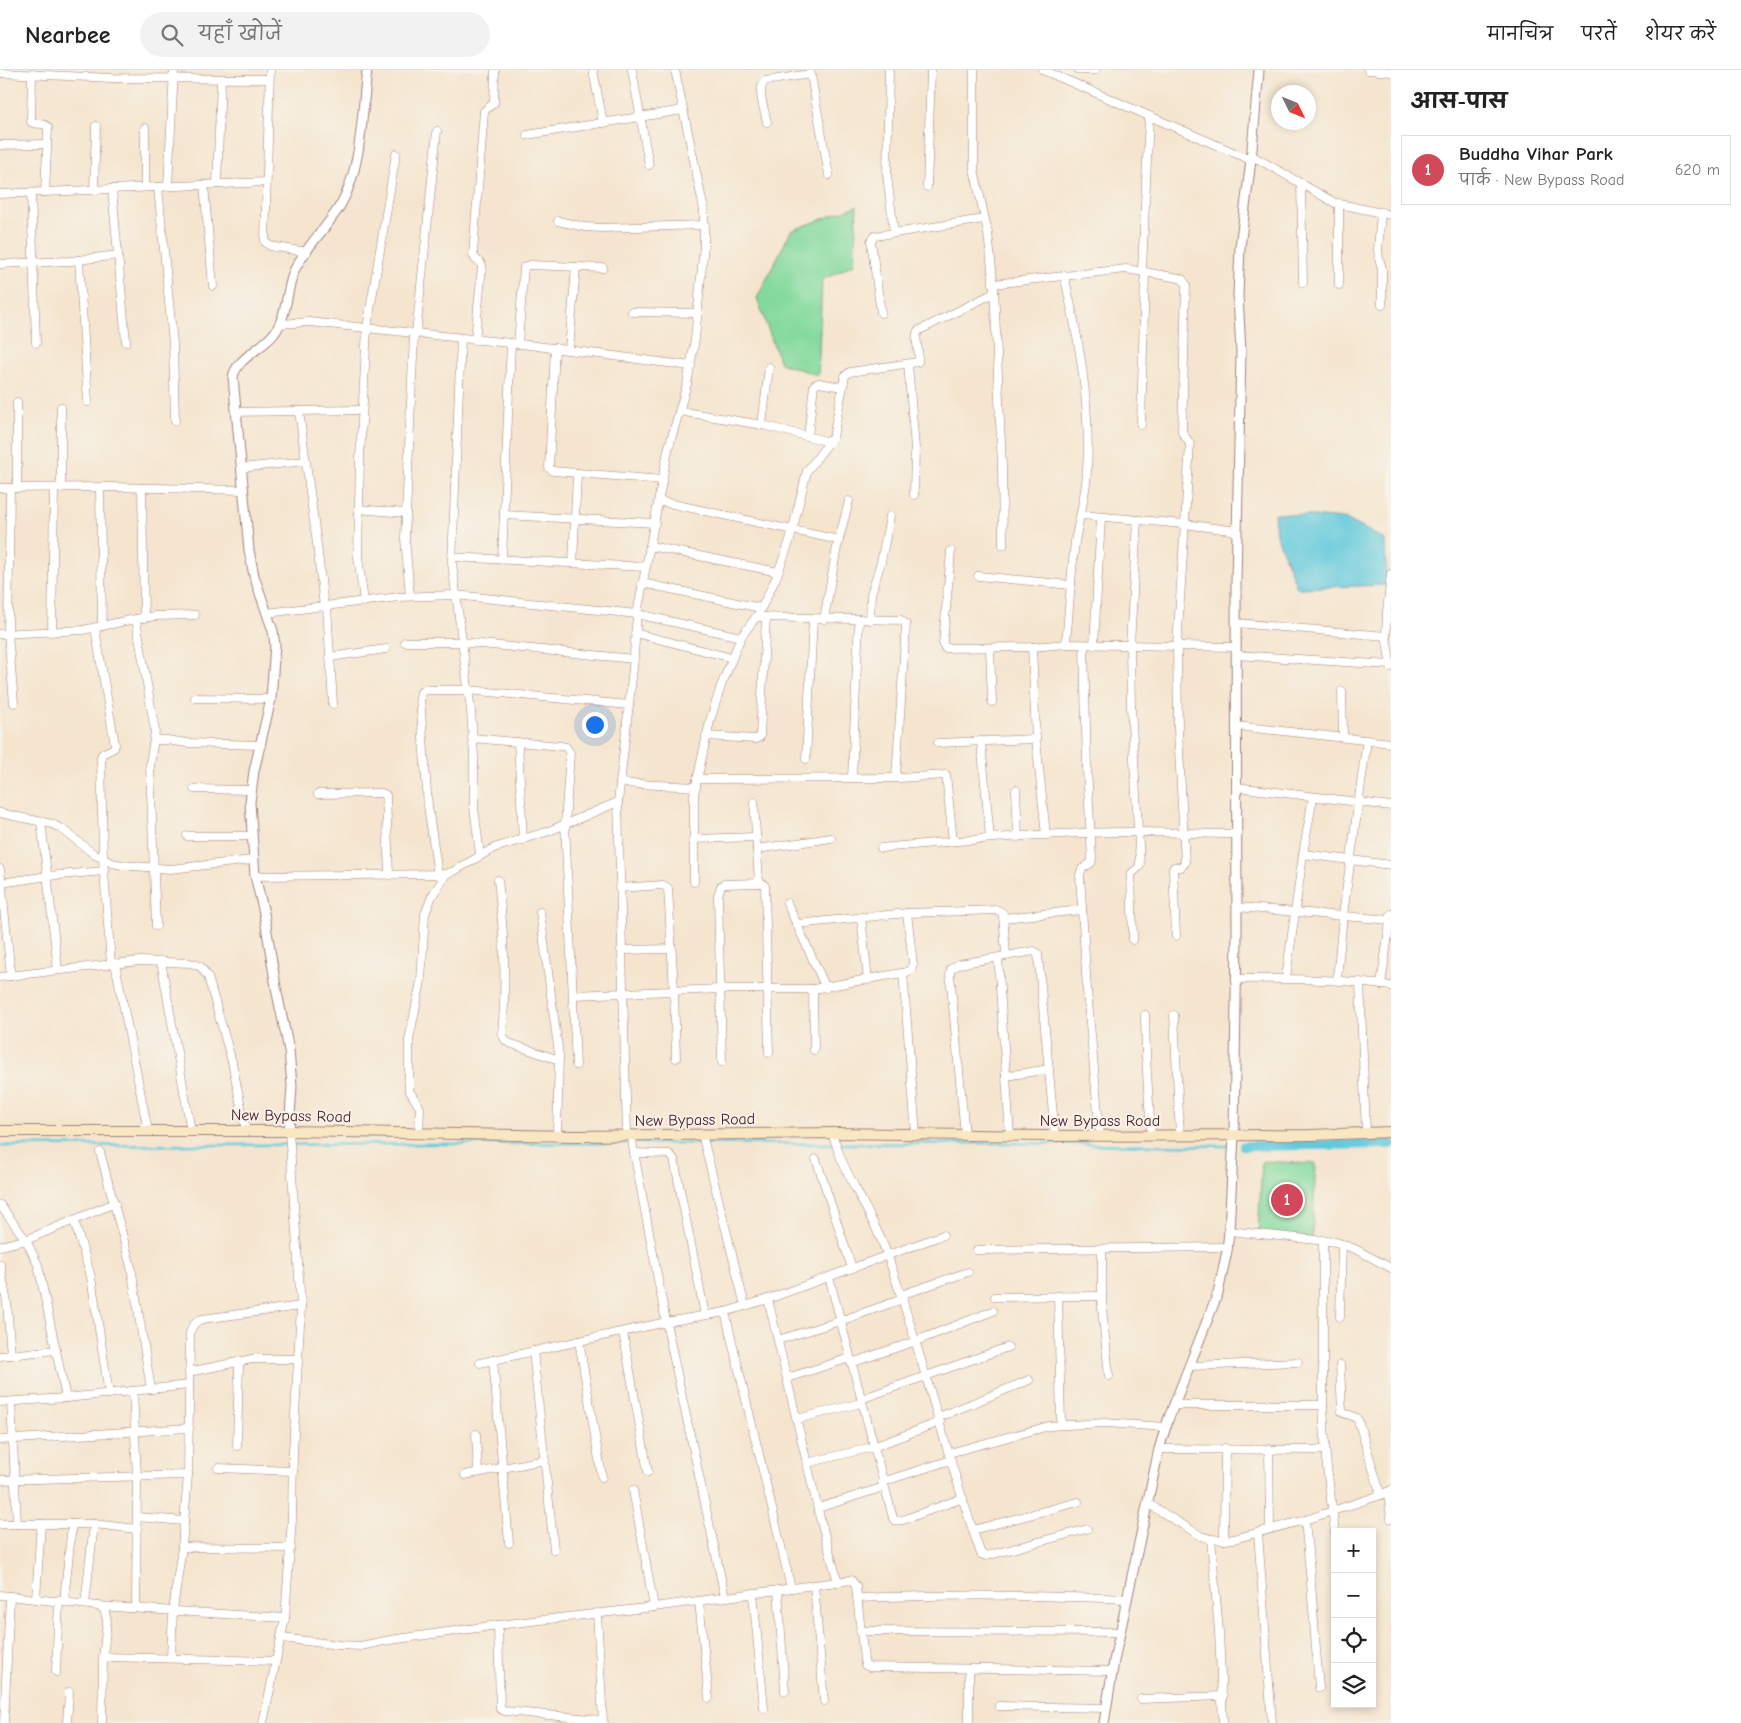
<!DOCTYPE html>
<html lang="hi">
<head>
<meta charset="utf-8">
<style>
	body { margin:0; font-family:"Comic Neue","Playpen Sans Deva",sans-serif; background:#f2f2f2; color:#222 }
	.controls { position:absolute; right:15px; bottom:15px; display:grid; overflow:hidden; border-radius:0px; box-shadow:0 2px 8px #0003 }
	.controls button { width:45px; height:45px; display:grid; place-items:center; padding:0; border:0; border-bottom:1px solid #e0e0e0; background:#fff; color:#222; font:25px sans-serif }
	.compass { position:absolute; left:1271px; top:15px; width:45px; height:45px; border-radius:50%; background:#fff; box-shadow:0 2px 8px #0003; rotate:133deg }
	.you { position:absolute; left:594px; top:654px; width:18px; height:18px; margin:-12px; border:4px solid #fff; border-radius:50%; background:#1a73e8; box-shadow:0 0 0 8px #1a73e833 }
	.badge { display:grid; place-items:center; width:32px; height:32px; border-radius:50%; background:#d1495b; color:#fff; font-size:16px; font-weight:700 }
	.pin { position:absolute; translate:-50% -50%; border:2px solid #fff; box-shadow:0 1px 5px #0006 }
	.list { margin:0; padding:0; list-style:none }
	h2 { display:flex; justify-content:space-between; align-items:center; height:65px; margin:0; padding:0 20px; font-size:21px }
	h2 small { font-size:16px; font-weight:400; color:#767676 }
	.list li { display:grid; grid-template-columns:32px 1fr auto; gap:15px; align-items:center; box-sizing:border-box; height:70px; margin:0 10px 10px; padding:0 10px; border:1px solid #e0e0e0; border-radius:0px }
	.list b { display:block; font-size:19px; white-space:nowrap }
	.list p { margin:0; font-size:16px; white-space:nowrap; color:#767676 }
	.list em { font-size:16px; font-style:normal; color:#767676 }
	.icon { flex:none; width:28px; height:28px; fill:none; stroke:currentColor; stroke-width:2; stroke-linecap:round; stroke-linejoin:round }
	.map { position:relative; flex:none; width:1391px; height:1653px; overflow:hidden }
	header { display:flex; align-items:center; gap:30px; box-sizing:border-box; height:70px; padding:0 25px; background:#fff; border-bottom:1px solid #e0e0e0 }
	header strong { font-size:24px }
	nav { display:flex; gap:28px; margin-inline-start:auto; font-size:18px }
	.search { width:350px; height:45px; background:#f2f2f2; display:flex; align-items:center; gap:12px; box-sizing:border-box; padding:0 18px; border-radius:28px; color:#767676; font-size:19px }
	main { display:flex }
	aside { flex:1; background:#fff }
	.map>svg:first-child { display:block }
	.green { fill:#84da9e; stroke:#677c64 }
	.water { fill:#60c9dc; stroke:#557484 }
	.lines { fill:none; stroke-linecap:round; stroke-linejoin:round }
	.stream { stroke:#60c9dc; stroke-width:2.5 }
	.canal { stroke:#60c9dc; stroke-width:10 }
	.minor-casing { stroke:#a0827d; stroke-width:9 }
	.tertiary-casing { stroke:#a0827d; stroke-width:11 }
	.secondary-casing { stroke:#a0827d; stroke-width:12 }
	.minor { stroke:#fff; stroke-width:8 }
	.tertiary { stroke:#fff; stroke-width:9 }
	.secondary { stroke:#f9e7c3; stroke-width:10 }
	.labels { text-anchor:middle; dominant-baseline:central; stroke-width:4; stroke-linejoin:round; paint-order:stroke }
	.street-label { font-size:16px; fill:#4a1f2b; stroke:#f7f3e8 }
</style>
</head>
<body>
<header>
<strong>Nearbee</strong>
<div class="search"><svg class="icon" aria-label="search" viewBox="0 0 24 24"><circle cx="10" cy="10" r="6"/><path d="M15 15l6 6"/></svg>यहाँ खोजें</div>
<nav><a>मानचित्र</a><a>परतें</a><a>शेयर करें</a></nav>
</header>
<main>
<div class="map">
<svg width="1391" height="1653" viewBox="0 0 1391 1653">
	<rect width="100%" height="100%" fill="#f7f3e8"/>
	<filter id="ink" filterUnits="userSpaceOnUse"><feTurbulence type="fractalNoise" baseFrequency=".02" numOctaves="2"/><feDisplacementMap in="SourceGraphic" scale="10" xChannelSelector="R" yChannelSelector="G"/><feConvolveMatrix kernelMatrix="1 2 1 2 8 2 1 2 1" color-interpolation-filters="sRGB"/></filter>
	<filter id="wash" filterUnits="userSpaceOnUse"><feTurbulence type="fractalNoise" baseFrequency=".0096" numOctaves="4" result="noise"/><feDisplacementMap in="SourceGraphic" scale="20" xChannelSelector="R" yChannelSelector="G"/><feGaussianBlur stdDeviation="1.12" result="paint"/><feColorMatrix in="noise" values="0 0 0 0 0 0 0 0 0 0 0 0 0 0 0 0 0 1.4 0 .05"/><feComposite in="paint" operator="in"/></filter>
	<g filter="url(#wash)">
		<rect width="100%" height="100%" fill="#f5e5cf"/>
		<g class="green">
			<path d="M 857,136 L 854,194 L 822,210 L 818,305 L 780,293 L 757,228 L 791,161 Z"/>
			<path d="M 1262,1091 L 1316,1094 L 1312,1168 L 1258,1165 Z"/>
		</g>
		<path class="water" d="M 1274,443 L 1346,449 L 1385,470 L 1387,515 L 1297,518 L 1276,464 Z"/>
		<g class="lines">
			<g class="stream">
				<path d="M 838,1074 L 1004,1073 L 1229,1076"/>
				<path d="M 0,1076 L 649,1073 L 833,1074"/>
			</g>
			<path class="canal" d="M 1244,1076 L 1391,1074"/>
		</g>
	</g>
	<g filter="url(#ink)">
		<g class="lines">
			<g class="minor-casing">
				<g id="minor">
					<path d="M 270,0 L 265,172 L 270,176 L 307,182"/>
					<path d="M 593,0 L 603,53"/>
					<path d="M 632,0 L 649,95"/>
					<path d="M 810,0 L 829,105"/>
					<path d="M 889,0 L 887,105 L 894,162"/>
					<path d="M 974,0 L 974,99 L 988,163 L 994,218 L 1002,396 L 1003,475"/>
					<path d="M 1043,0 L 1251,90"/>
					<path d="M 1078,0 L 1096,0"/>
					<path d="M 1368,0 L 1391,2"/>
					<path d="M 0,3 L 112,8 L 269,9"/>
					<path d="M 32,4 L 31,52 C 36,56 43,51 48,57 L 45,122"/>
					<path d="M 767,52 C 765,41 756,19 765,11 L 810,4"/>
					<path d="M 527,65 L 683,40"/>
					<path d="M 0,75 L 47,74"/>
					<path d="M 1251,85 L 1335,133 L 1391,145"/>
					<path d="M 1301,113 L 1303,213"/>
					<path d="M 217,114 L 221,9"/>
					<path d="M 204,115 L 213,216"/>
					<path d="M 168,116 L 174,0"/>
					<path d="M 145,117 L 145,58"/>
					<path d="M 158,117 L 173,274 L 175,351"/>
					<path d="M 927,117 L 931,0"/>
					<path d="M 112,119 L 126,272"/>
					<path d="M 94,120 L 96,56"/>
					<path d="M 31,122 L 36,273"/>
					<path d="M 0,124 L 266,112"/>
					<path d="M 1381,142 L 1378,180 L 1379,189 L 1382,198 L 1382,235"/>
					<path d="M 558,151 L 585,157 L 601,158 L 705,155"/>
					<path d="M 79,190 L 88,332"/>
					<path d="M 0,194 L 70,191 L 118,185"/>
					<path d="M 1142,201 L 1149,46"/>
					<path d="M 1064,205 C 1079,269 1091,335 1087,401 C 1086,425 1079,448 1075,472 C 1071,506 1069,540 1066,574"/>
					<path d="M 993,214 L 1126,199 L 1179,208 L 1182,209 L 1186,214 L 1182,362 L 1190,374 L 1177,576 L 1178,660 L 1185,793 L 1181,797 L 1174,797 L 1173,799 L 1176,866"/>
					<path d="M 1339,215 L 1339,133"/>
					<path d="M 632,242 L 698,243"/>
					<path d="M 881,243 L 871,171 L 875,166 L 984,149"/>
					<path d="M 279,254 L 309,252 L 529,275 L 691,296"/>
					<path d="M 416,264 L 437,61"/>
					<path d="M 461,268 L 452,493 L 471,641 L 474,687 L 474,737 L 480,785"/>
					<path d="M 475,270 L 482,196 L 480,192 L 475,189 L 473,184 L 484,41 L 494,33 L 495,0"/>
					<path d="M 518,274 L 524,197 L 530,195 L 603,198"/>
					<path d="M 555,278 L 549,398 L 553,401 L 663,410"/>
					<path d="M 569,279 L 576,197"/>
					<path d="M 908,294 L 915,378 L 914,425"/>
					<path d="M 61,337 L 61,418"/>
					<path d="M 299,341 L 317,474 L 324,537"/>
					<path d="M 679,341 L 762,355 L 830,372"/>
					<path d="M 235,342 L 362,340"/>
					<path d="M 762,355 L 769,297"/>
					<path d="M 1141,355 L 1145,202"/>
					<path d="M 808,366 L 814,315 L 819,313 L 842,317"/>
					<path d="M 241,398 L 306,391"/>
					<path d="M 0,418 L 108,417 L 243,420"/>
					<path d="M 10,418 L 8,563 L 14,633"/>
					<path d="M 17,418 L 17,332"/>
					<path d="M 100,418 L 102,556"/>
					<path d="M 142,418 L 144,548"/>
					<path d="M 659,431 L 839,470"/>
					<path d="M 358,439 L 406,443"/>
					<path d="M 504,445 L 655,453"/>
					<path d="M 1082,445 L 1184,454 L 1237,461"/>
					<path d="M 650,476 L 778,502"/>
					<path d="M 951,481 L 943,573 L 945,578 L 1032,577 L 1066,574 L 1236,577"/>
					<path d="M 452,487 L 645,497"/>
					<path d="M 502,489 L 511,273"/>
					<path d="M 573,493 L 577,403"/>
					<path d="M 1391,504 L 1387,542 L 1386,566 L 1391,597"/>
					<path d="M 978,506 L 1071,515"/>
					<path d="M 642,513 L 761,538"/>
					<path d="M 410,526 L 405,468 L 414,264"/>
					<path d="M 364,532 L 358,487 L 360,387 L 367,258 L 396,84"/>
					<path d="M 327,537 L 333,634"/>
					<path d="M 267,543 L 399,527 L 455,525 L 637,544 L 741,567"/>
					<path d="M 756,547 L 901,550 L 906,554 L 896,707 L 899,708 L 946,705 L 953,771"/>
					<path d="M 136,549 L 155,661 L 150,695 L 156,856"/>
					<path d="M 824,549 L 837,477 L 849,431"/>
					<path d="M 870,550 L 871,524 L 881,492 L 890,446"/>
					<path d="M 1236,553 L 1386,566"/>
					<path d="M 95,558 L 115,675 L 114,678 L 102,684 L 101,687 L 103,789 L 111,894"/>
					<path d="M 52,562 L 54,418"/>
					<path d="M 635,563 L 732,588"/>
					<path d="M 0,564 L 83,560 L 130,550 L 155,546 L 195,545"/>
					<path d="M 405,572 L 461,572 L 634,589"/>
					<path d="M 1084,575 L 1087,699 L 1092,789 L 1091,793 L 1082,799 L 1080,805 L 1087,920 L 1100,1066"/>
					<path d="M 1094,575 L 1101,447"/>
					<path d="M 1032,577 L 1036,669 L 1046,765"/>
					<path d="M 990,578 L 992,632"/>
					<path d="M 1236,585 L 1391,595"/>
					<path d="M 330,587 L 386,579"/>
					<path d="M 1342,621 L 1343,667"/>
					<path d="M 195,628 L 271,629"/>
					<path d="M 1236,656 L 1391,673"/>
					<path d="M 706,666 L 755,669 L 760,667 L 766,547"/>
					<path d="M 472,668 L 561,676 L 566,677 L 570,683 L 565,754 L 576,995"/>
					<path d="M 154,670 L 167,670 L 187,673 L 261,675"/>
					<path d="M 981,671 L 990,768"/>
					<path d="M 518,672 L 523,770"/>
					<path d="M 938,673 L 1036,669"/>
					<path d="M 806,689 L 813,548"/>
					<path d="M 852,708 L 859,549"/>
					<path d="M 697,709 L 899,708"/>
					<path d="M 620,713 L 696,717"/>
					<path d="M 1236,717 L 1391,736"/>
					<path d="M 194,719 L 251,720"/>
					<path d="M 1016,720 L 1018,767"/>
					<path d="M 318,724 L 382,723 L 386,725 L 389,805"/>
					<path d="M 754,732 L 759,813"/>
					<path d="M 0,743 L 52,754 L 62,759 L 95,785 L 112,793 L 122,795 L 170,799 L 253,790"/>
					<path d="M 41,751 L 58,900"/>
					<path d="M 187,766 L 252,766"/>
					<path d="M 693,769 L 756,767"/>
					<path d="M 881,778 C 966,770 1052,762 1137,762 C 1170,762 1203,764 1236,764"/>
					<path d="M 757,779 L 831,768"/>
					<path d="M 1303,784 L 1391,795"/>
					<path d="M 0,799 L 11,906"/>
					<path d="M 438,805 L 428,736 L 420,628 L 421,622 L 426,620 L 468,620 L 629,635"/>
					<path d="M 255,806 L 446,804 L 454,801 L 494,778 L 549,761 L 618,732"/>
					<path d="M 498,810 C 504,861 507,913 502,964 L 506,971 L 509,973 L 559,990"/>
					<path d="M 694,812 L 694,724 L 710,651 L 721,616 L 741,567 L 759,543 L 776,508 L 790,470 L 807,401 L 833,367 L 845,306 L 850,302 L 918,292 C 921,281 913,270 918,261 L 994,223"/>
					<path d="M 1,813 L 48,806 L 104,801"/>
					<path d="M 619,818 L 663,815 L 668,818 L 674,921 L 676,988"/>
					<path d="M 787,833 L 826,918"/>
					<path d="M 1237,837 L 1391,850"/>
					<path d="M 540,842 L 559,985 L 557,1065"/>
					<path d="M 861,847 L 868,910"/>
					<path d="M 1003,848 L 1082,840"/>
					<path d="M 796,854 L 907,843 L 998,840 L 1003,843 L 1006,886"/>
					<path d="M 1133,870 L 1131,804 L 1139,797 L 1140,794 L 1131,637 L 1130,575 L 1137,450"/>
					<path d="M 621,880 L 672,879"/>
					<path d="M 998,888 L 1010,1066"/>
					<path d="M 161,891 L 191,1061"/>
					<path d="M 115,893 L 148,1061"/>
					<path d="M 903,903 L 916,1064"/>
					<path d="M 0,907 L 140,891 L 190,893 L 200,896 L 208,907 L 232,992 L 246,1061"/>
					<path d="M 1286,908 L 1303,784 L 1313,727"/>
					<path d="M 1236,909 C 1288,908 1339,909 1391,916"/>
					<path d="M 1337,910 L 1343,845 L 1367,670"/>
					<path d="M 1360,912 L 1366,1063"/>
					<path d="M 1381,915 L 1391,844"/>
					<path d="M 813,919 L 814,980"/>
					<path d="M 574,925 L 721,919 L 813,919 L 907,902 L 911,900 L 913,894 L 907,843"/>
					<path d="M 1145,945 L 1146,987 L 1151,1065"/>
					<path d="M 1174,945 L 1180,1065"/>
					<path d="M 722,992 L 718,825 L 721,816 L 724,814 L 759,813 L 762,813 L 765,816 L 769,983"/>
					<path d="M 1006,1006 L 1049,999"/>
					<path d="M 419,1063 L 420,1038 L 409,1020 L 409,970 L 421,911 L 425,844 L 432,826 L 446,804"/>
					<path d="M 832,1063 C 836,1074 839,1085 844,1095 C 858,1126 877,1155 888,1187 C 923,1285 946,1387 981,1484 L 986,1486 L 1087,1459"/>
					<path d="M 702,1064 L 745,1236"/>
					<path d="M 627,1065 L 618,732 L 633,598 L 637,544 L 668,380 L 687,314 L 695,269 L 704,175 L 704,141 L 702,130 L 675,0"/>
					<path d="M 632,1065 L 633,1077 L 666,1252 L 725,1527"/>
					<path d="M 965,1065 L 950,904 L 951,899 L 959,894 L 1034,881 L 1038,884 L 1055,1066"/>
					<path d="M 100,1082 L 131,1197 L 151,1319"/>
					<path d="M 634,1083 L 669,1084 L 674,1089 L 705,1245"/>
					<path d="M 816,1089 L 852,1198"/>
					<path d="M 0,1135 L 26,1170 L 38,1195 L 66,1328"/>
					<path d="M 74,1150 L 91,1207 L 109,1324"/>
					<path d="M 1229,1161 L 1336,1172 L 1355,1179 L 1391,1198"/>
					<path d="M 1323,1170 L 1323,1335 L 1326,1389 L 1335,1463"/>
					<path d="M 0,1176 L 26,1170 L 115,1133"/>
					<path d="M 1102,1179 L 1102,1238 L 1109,1306"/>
					<path d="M 977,1180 L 1228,1177"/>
					<path d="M 0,1194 L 7,1233 L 11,1285"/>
					<path d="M 829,1207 L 893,1448 L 895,1451 L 903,1450 L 963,1428"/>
					<path d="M 901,1225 L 968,1202"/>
					<path d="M 1058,1226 L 1061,1354"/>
					<path d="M 995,1227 L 1102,1226"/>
					<path d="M 768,1229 L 820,1448 L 838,1512"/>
					<path d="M 725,1242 L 791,1518"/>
					<path d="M 1340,1247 L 1342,1174"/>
					<path d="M 623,1262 L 648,1402"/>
					<path d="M 778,1270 L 840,1251 L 903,1229"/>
					<path d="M 579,1271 L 602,1407"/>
					<path d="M 533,1281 L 554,1480"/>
					<path d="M 0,1286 L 56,1280"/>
					<path d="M 493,1290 L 509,1473"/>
					<path d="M 480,1293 L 666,1252 L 725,1242 L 768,1229 L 943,1165"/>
					<path d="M 851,1293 L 916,1271 L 993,1241"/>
					<path d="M 1340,1295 L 1342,1342 C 1347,1346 1354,1344 1358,1350 L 1381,1425"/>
					<path d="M 1189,1296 L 1298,1292"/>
					<path d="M 189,1302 L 252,1289 L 299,1289"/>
					<path d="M 787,1308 L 850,1288"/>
					<path d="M 133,1321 L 137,1407 L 136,1538"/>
					<path d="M 861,1329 L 1008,1277"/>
					<path d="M 0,1332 L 66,1328 L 189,1315"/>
					<path d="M 11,1332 L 17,1454"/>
					<path d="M 1174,1335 L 1323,1335"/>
					<path d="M 939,1347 L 1029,1310"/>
					<path d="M 797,1349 L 861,1333"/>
					<path d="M 476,1364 L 478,1402"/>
					<path d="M 0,1370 L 189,1358"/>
					<path d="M 237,1376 L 239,1292"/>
					<path d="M 1159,1379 L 1325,1380"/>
					<path d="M 1269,1379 L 1270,1459"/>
					<path d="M 949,1383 L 1049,1356 L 1105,1353 L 1166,1357"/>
					<path d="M 807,1393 L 873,1377 L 940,1352"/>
					<path d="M 218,1398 L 293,1401"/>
					<path d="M 465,1405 L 545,1390"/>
					<path d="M 0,1410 L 188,1405"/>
					<path d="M 882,1412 L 951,1390"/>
					<path d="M 633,1420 L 654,1537"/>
					<path d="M 1388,1422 L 1391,1449"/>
					<path d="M 1147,1433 L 1201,1466 L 1211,1469 L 1224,1470 L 1234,1469 L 1305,1450 L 1381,1425 L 1391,1420"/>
					<path d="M 818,1438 L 884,1417"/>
					<path d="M 137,1447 L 184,1451"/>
					<path d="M 1305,1450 L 1311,1513 L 1319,1618"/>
					<path d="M 0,1454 L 94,1454 L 137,1459"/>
					<path d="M 973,1460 L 1078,1432"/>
					<path d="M 1258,1463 L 1272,1653"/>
					<path d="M 1211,1469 L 1219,1562 L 1223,1653"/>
					<path d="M 1224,1470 L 1225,1378"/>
					<path d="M 182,1477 L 291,1478"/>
					<path d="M 814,1515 L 824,1631"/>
					<path d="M 778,1520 L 785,1621"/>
					<path d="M 753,1523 L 764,1638"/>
					<path d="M 0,1525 L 98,1536 L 104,1539 L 107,1550 L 103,1589 L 102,1653"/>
					<path d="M 36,1528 L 41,1454"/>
					<path d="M 857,1528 C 947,1524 1037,1525 1127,1529"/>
					<path d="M 64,1531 L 72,1454"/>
					<path d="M 699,1531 L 709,1628"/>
					<path d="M 85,1534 L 94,1454"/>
					<path d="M 98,1536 L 285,1548"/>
					<path d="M 597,1543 L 603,1652"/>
					<path d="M 498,1555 L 500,1639 L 505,1641 L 601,1650 L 604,1653"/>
					<path d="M 860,1561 L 1120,1562"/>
					<path d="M 281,1568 L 339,1575 L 360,1576 L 390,1570 L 498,1555 L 654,1537 L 851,1510 L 856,1516 L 864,1590 L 865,1595 L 869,1597 L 1112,1601"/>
					<path d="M 104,1587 L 275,1591"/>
					<path d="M 171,1588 L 173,1540 L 182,1477 L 188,1405 L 190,1263 C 192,1255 195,1252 202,1249 L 301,1236"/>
					<path d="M 969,1599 L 969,1653"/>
					<path d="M 56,1602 L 59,1530"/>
					<path d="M 1141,1629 L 1223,1626"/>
					<path d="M 999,1636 L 1106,1638"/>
					<path d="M 4,1653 L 10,1526"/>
					<path d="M 67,1653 L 69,1622"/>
					<path d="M 263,1653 L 285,1548 L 292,1449 L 293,1381 L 301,1236 L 289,1061"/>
				</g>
			</g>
			<g class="tertiary-casing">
				<g id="tertiary">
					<path d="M 289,1061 L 292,1016 L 289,980 L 277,923 L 264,843 L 255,806 L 250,732 L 254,701 L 271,629 L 275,575 L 273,561 L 254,506 L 249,480 L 233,307 C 236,288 266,277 276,261 C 288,242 286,219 295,199 C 307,175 328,157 341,134 C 362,97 362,42 367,0"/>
					<path d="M 1104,1653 L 1114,1591 L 1159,1379 L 1168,1350 L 1218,1223 L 1227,1181 L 1229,1161 L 1234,1065 L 1237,865 L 1236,511 L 1241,282 L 1238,225 L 1240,177 L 1251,90 L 1259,0"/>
				</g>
			</g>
			<g class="secondary-casing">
				<path id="secondary" d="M 0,1061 L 289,1061 L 576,1066 L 832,1063 L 1043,1066 L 1311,1065 L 1391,1062"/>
			</g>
			<use href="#minor" class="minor"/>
			<use href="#tertiary" class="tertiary"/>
			<use href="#secondary" class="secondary"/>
		</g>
	</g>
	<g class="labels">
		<g class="street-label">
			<text transform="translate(291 1046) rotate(1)">New Bypass Road</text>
			<text transform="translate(695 1050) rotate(-1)">New Bypass Road</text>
			<text x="1100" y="1051">New Bypass Road</text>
		</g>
	</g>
</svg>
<div class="controls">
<button>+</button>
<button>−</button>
<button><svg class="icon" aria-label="locate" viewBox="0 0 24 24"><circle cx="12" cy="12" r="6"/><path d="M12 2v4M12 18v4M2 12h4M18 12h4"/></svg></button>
<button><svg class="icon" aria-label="layers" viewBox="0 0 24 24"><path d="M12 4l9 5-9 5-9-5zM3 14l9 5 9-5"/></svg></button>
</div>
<svg class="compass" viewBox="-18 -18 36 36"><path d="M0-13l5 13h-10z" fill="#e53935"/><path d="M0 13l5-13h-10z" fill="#767676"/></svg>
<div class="you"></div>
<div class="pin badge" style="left:1287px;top:1130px">1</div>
</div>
<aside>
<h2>आस-पास<small></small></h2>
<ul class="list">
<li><span class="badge">1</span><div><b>Buddha Vihar Park</b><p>पार्क · New Bypass Road</p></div><em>620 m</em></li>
</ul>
</aside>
</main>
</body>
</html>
